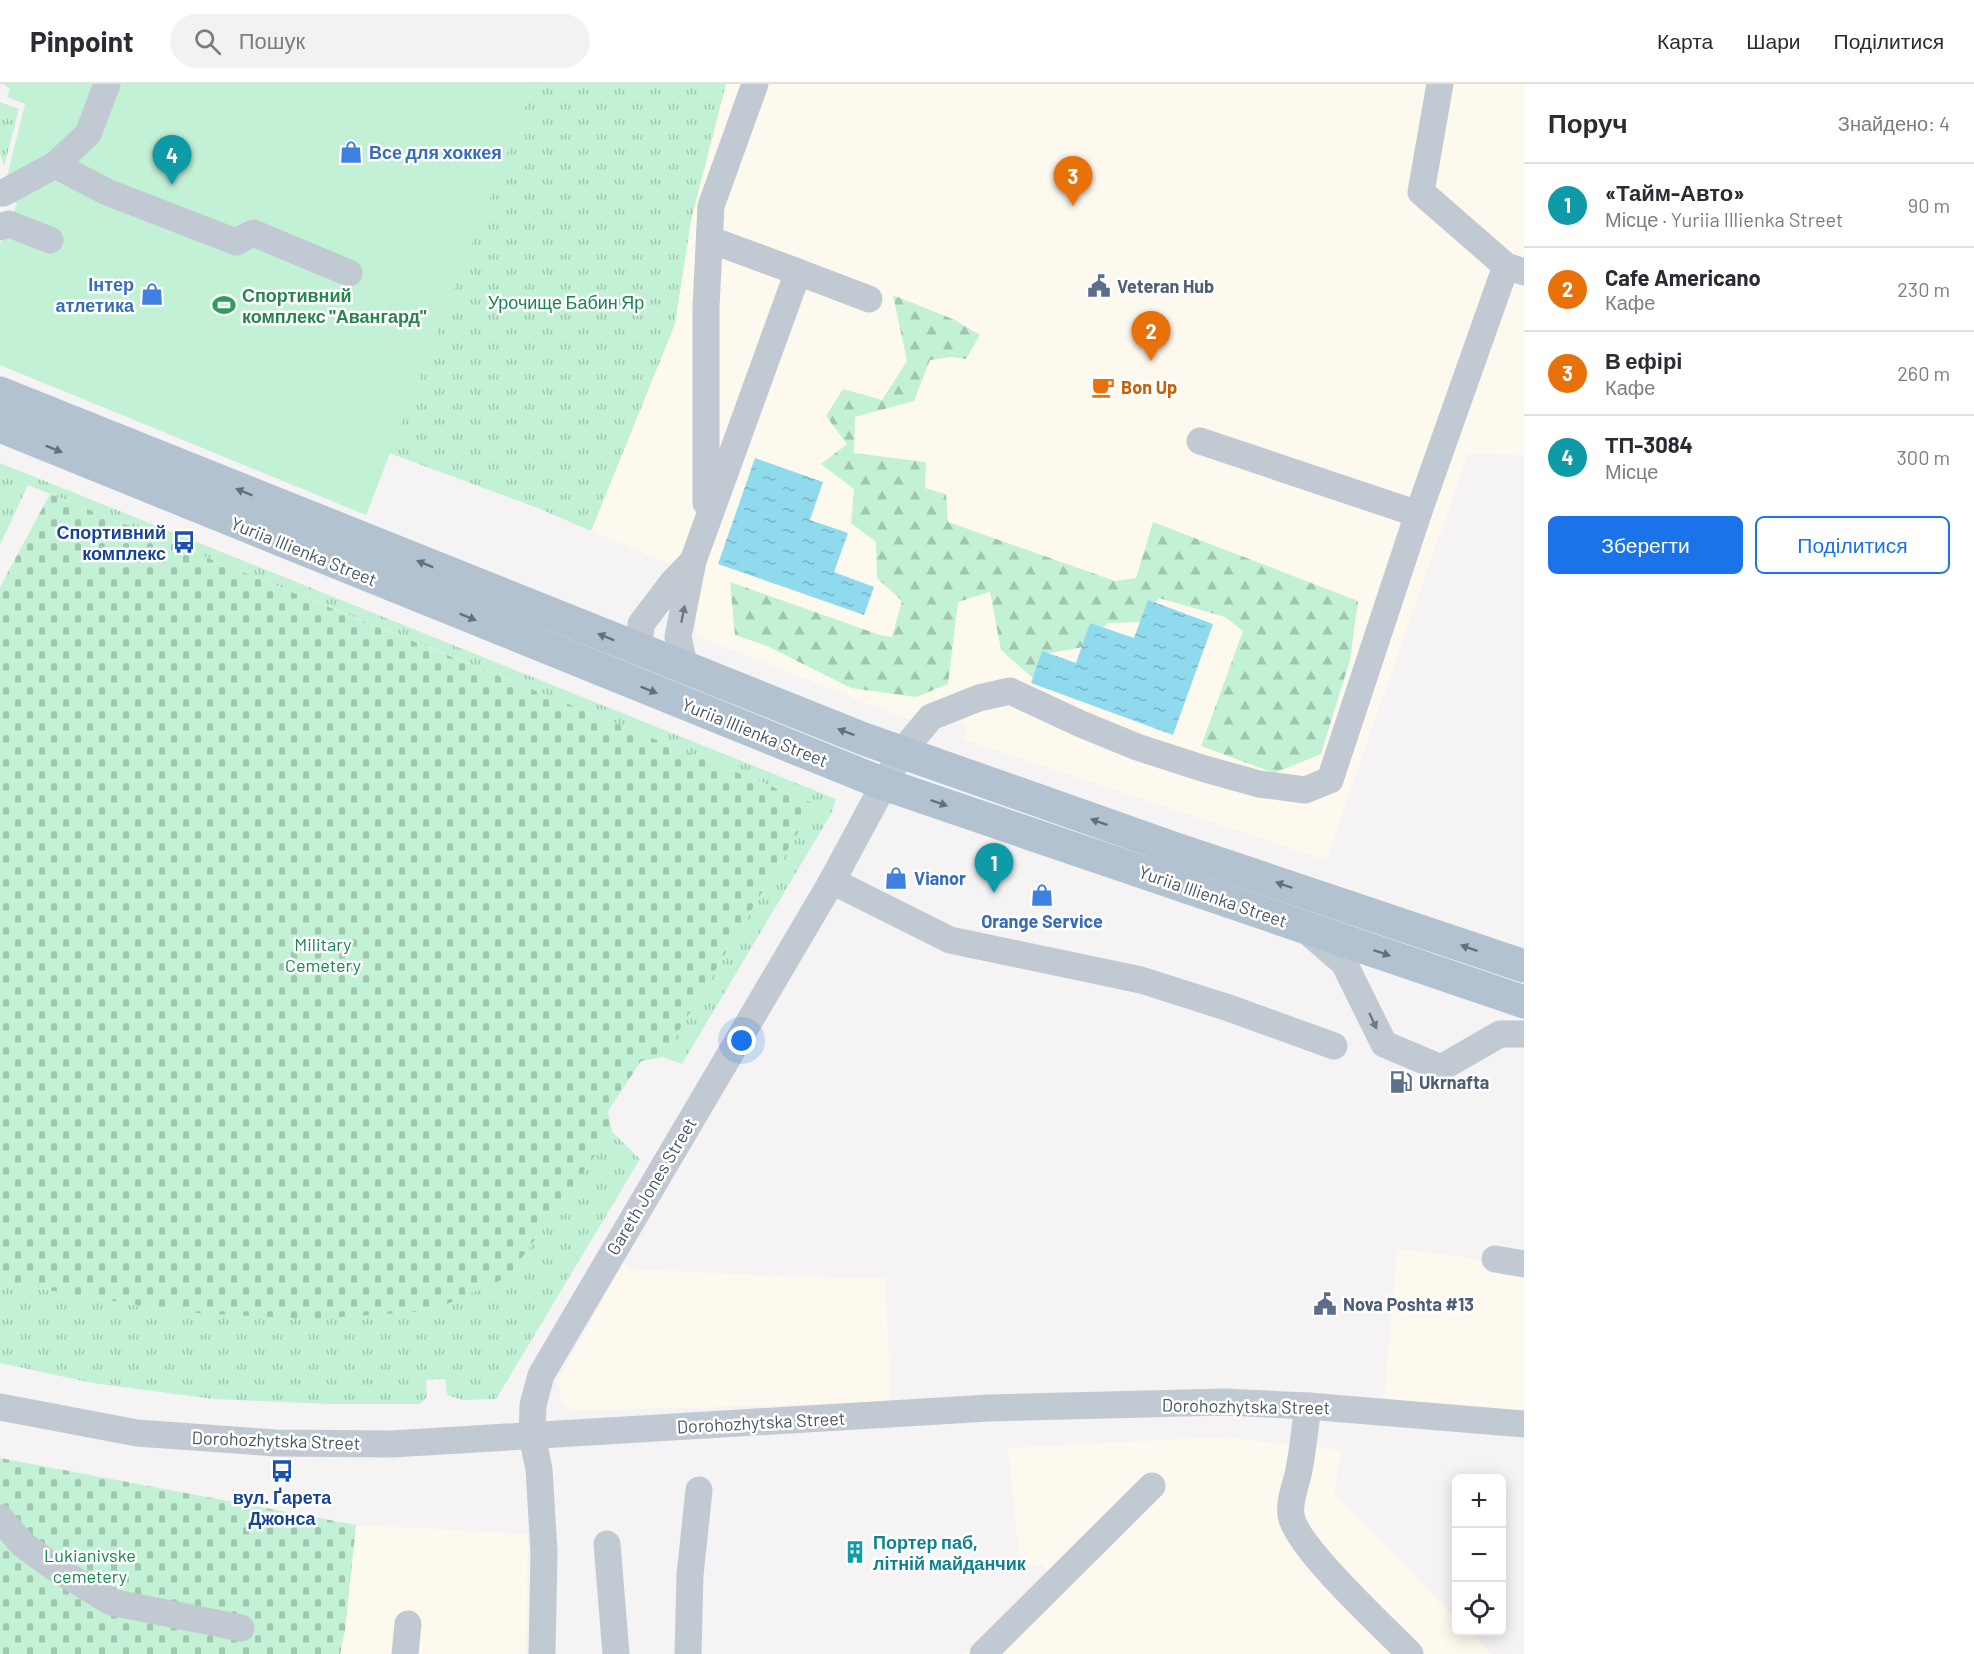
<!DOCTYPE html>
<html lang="uk">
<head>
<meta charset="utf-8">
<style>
	body { margin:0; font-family:Barlow,sans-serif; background:#f2f2f3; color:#2b2b33 }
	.controls { position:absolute; right:18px; bottom:18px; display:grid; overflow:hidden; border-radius:9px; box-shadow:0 3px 15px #0003 }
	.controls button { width:54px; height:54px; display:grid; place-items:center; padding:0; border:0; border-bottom:2px solid #e1e1e2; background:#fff; color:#2b2b33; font:30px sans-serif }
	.you { position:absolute; left:742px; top:957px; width:21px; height:21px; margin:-15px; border:4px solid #fff; border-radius:50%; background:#1a73e8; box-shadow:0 0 0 9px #1a73e833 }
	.badge { display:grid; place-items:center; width:39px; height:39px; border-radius:50%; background:#1a73e8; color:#fff; font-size:20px; font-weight:700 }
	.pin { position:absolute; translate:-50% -50px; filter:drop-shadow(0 2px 3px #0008) }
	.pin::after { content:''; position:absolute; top:32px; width:21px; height:18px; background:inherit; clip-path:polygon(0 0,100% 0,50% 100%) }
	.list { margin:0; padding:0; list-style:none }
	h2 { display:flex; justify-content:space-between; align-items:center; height:78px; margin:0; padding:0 24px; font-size:26px }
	h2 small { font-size:20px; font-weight:400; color:#7c7c81 }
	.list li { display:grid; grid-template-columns:39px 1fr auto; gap:18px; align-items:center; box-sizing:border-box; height:84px; padding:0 24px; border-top:2px solid #e1e1e2 }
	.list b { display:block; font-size:22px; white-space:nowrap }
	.list p { margin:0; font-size:20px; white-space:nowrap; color:#7c7c81 }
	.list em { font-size:20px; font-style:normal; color:#7c7c81 }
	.actions { display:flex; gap:12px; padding:18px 24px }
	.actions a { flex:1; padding:14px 0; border:2px solid #1a73e8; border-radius:9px; text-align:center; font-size:21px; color:#1a73e8 }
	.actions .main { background:#1a73e8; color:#fff }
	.icon { flex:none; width:33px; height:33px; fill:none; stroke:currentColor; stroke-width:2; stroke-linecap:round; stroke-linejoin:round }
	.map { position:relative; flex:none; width:1524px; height:1570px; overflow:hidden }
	header { display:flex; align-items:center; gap:36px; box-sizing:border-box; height:84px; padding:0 30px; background:#fff; border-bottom:2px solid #e1e1e2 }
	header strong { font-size:28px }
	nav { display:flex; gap:33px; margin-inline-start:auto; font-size:21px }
	.search { width:420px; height:54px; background:#f2f2f3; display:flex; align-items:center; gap:15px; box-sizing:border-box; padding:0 21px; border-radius:33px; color:#7c7c81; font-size:22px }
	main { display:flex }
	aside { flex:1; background:#fff }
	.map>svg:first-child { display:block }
	.commercial { fill:#fdf9ef }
	.grass { fill:url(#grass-tufts) }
	.forest { fill:url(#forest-firs) }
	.cemetery { fill:url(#cemetery-stones) }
	.pitch { fill:#c3f1d5 }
	.water { fill:url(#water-ripples) }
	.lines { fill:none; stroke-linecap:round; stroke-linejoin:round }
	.minor { stroke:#c1cad2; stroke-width:27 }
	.major { stroke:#b3c2d1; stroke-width:33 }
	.oneway { fill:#64717d }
	.oneway2 { fill:#6e7983 }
	.labels { text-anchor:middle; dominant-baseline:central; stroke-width:5; stroke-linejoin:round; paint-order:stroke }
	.shop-label { font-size:18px; font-weight:bold; fill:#366cbe; stroke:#fff; text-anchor:start }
	.service-label { font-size:18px; font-weight:bold; fill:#4e5e75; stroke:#fff; text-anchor:start }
	.leisure-label { font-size:18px; font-weight:bold; fill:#27864d; stroke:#fff; text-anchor:start }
	.park-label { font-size:18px; fill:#17864f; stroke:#fff }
	.food-label { font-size:18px; font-weight:bold; fill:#c56008; stroke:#fff; text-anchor:start }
	.transit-label { font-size:18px; font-weight:bold; fill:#164399; stroke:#fff; text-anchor:end }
	.street-label { font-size:18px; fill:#4a5661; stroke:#fff }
	.culture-label { font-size:18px; font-weight:bold; fill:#0d838f; stroke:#fff; text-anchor:start }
</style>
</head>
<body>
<header>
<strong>Pinpoint</strong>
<div class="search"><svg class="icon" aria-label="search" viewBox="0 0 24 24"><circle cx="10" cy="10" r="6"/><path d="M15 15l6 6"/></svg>Пошук</div>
<nav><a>Карта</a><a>Шари</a><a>Поділитися</a></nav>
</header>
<main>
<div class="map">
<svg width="1524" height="1570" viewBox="0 0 1524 1570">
	<defs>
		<pattern id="grass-tufts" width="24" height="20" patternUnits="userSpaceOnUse" patternTransform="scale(1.5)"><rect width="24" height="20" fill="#c3f1d5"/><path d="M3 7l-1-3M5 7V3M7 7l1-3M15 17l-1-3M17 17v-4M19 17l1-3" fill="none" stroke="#a0c6b0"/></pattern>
		<pattern id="forest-firs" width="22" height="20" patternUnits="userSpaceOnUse" patternTransform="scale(1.5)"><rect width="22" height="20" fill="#c3f1d5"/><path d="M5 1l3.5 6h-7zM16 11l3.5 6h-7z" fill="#a0c6b0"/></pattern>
		<pattern id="cemetery-stones" width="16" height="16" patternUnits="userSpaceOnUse" patternTransform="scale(1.5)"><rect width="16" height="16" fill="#c3f1d5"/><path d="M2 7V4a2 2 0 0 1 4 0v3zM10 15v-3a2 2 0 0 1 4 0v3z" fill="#a0c6b0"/></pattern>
		<pattern id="water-ripples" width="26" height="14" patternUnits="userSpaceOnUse" patternTransform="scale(1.5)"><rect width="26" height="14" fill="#90daee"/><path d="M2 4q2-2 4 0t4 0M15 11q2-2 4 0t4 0" fill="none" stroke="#78b4c4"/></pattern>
	</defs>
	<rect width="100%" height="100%" fill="#f5f3f3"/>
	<g class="commercial">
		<path d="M 726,0 L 1524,0 L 1524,371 L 1468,370 L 1326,776 L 965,656 L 967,642 L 919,625 L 913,637 L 696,552 L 696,491 L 591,447 L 675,240 L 691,136 Z"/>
		<path d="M 1397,1165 L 1451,1171 L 1524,1184 L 1524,1332 L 1384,1318 Z"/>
		<path d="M 622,1180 L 633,1185 L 774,1192 L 885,1194 L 891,1318 L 570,1327 L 560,1314 L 559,1295 Z"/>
		<path d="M 1221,1353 L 1341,1366 L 1334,1409 L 1456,1534 L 1456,1548 L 1470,1548 L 1492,1570 L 964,1570 L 1045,1491 L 1047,1485 L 1043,1481 L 1031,1482 L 1023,1479 L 1019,1472 L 1008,1364 Z"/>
		<path d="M 356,1441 L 528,1450 L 526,1570 L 340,1570 L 345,1546 Z"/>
	</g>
	<g class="grass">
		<path d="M 534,0 L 726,0 L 691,136 L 675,240 L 591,447 L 538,424 L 389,369 Z"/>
		<path d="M 0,18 L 19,25 L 4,82 L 0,70 Z"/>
		<path d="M 0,379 L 836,715 L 831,730 L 682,980 L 663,973 L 815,720 L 28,401 L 0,461 Z"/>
		<path d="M 612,1048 L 640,1075 L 496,1315 L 463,1316 L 447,1311 L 445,1295 L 426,1296 L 427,1312 L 421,1320 L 329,1320 L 213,1315 L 93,1299 L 0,1279 L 0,1198 L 179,1228 L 508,1193 Z"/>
	</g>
	<path class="forest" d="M 893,211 L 955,236 L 980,251 L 966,275 L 952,273 L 930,276 L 914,317 L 855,333 L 854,369 L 926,378 L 925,404 L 946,410 L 948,438 L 1115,497 L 1136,494 L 1153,438 L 1358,517 L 1350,576 L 1321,670 L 1274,689 L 1201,662 L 1243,547 L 1225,533 L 1159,514 L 1142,538 L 1108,539 L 1083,563 L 1050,569 L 1033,594 L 1001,566 L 990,508 L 958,518 L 948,600 L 916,613 L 851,604 L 767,562 L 735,551 L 730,498 L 880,551 L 892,553 L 902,517 L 877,494 L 876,458 L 851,439 L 854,405 L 821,380 L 847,360 L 826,332 L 843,305 L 882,316 L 907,277 Z"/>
	<g class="cemetery">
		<path d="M 50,410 L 815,720 L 663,973 L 641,977 L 608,1027 L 612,1048 L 508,1193 L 431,1227 L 309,1235 L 179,1228 L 0,1198 L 0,503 Z"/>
		<path d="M 0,1374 L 356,1441 L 345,1546 L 340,1570 L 0,1570 Z"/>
	</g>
	<path class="pitch" d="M 3,0 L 534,0 L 366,431 L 0,281 L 0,161 L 17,120 L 3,109 L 25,20 L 7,13 L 10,5 Z"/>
	<g class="water">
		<path d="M 755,374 L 823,398 L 810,436 L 848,449 L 834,488 L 874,503 L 864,531 L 718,480 Z"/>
		<path d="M 1148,516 L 1213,540 L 1173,651 L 1031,599 L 1042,567 L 1076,579 L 1090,539 L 1134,554 Z"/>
	</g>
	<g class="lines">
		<g class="minor">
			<path d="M 1440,0 L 1421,108 L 1506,182 L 1524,188"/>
			<path d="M 55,81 L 88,50 L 107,0"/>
			<path d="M 3,109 L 55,81 L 107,108 L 236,158 L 253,149 L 349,189"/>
			<path d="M 0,143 L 9,140 L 50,156"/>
			<path d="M 711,156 L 798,188"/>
			<path d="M 1200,357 L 1418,430"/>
			<path d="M 706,419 L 706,223 L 711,122 L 755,0"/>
			<path d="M 639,566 L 641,540 L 673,498 L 693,477"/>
			<path d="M 685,584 L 678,553 L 693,477 L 798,188 L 869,215"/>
			<path d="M 832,797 L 950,856 L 1141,896 L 1226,923 L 1334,962"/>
			<path d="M 1307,847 L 1344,879 L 1384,960 L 1441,984 L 1500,950 L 1524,950"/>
			<path d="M 1495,1175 L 1524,1180"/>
			<path d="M 1308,1322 C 1305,1343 1303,1365 1299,1386 C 1296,1402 1289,1415 1291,1431 C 1295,1462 1385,1544 1410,1570"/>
			<path d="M 0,1323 L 137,1349 L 276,1359 L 392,1360 L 989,1324 L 1225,1318 L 1308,1322 L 1524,1340"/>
			<path d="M 0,1434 L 22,1460 L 55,1484 L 111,1518 L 241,1544"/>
			<path d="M 607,1460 L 616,1570"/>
			<path d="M 405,1570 L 408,1540"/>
			<path d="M 542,1570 L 544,1468 L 539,1385 L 532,1352 L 533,1321 L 541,1291 L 832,797 L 901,669 L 931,633 L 979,614 L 1010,607 L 1081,640 L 1137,663 L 1205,685 L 1259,700 L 1305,706 L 1330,696 L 1418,430 L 1506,182"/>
			<path d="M 688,1570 L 690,1491 L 699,1406"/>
			<path d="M 983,1570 L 1152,1402"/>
		</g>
		<g class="major">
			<path d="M 0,309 L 864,655 L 1176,765 L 1524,882"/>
			<path d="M 0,342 L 884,700 L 1524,918"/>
		</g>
	</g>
	<defs><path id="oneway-solid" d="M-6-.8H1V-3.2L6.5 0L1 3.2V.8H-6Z" transform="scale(1.5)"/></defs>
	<g class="oneway">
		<use href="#oneway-solid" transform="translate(54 365) rotate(22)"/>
		<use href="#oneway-solid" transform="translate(244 408) rotate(-158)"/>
		<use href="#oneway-solid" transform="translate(425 480) rotate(-158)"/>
		<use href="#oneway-solid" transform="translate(468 533) rotate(22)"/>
		<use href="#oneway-solid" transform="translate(606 553) rotate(-158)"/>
		<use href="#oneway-solid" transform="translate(649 606) rotate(22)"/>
		<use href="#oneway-solid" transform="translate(846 648) rotate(-159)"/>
		<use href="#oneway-solid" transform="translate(939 719) rotate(19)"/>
		<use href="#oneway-solid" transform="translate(1099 738) rotate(-161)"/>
		<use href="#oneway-solid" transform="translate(1284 801) rotate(-161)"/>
		<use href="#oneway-solid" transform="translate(1469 864) rotate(-161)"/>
		<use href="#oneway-solid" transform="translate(1382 869) rotate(19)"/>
	</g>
	<g class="oneway2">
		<use href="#oneway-solid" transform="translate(683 530) rotate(-79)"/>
		<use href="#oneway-solid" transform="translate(1373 937) rotate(65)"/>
	</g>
	<defs>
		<g id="shop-bare" transform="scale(1.8)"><path d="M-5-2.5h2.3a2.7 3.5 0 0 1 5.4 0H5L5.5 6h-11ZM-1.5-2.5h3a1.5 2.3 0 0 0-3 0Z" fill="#3f7fe0" stroke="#fff" stroke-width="2.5" paint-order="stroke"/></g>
		<g id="civic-bare" transform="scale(1.8)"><path d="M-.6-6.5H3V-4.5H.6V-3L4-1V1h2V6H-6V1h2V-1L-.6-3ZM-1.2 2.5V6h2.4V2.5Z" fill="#5c6f8a" stroke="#fff" stroke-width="2.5" paint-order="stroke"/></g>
		<g id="stadium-bare" transform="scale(1.8)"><path d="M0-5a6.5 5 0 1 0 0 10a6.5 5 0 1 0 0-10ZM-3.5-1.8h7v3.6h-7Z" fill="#2e9e5b" stroke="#fff" stroke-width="2.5" paint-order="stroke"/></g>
		<g id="cafe-bare" transform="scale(1.8)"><path d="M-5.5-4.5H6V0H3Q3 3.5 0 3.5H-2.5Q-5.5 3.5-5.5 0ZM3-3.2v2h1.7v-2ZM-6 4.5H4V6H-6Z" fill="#e8710a" stroke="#fff" stroke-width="2.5" paint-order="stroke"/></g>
		<g id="bus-bare" transform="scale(1.8)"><path d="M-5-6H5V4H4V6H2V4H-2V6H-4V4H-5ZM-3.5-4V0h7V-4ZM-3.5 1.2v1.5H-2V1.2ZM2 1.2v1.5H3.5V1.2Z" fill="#1a4fb4" stroke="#fff" stroke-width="2.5" paint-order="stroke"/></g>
		<g id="fuel-bare" transform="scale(1.8)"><path d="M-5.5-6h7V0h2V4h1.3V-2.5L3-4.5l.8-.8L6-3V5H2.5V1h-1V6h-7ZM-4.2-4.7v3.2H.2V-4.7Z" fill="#5c6f8a" stroke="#fff" stroke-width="2.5" paint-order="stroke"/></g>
		<g id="building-bare" transform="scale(1.8)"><path d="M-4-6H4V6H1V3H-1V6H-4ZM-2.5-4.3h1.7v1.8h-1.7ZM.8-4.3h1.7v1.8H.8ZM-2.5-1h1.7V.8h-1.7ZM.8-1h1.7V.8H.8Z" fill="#0f9aa8" stroke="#fff" stroke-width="2.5" paint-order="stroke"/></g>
	</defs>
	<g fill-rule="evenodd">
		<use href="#shop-bare" x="351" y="68"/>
		<use href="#civic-bare" x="1099" y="202"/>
		<use href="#shop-bare" x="152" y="210"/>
		<use href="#stadium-bare" x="224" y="221"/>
		<use href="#cafe-bare" x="1103" y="303"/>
		<use href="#bus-bare" x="184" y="458"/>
		<use href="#shop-bare" x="896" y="794"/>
		<use href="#shop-bare" x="1042" y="811"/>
		<use href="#fuel-bare" x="1401" y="998"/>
		<use href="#civic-bare" x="1325" y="1220"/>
		<use href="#bus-bare" x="282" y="1387"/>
		<use href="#building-bare" x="855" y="1468"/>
	</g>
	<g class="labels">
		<g class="shop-label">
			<text x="369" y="68">Все для хоккея</text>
			<text x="134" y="200" text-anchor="end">Інтер<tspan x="134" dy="21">атлетика</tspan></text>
			<text x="914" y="794">Vianor</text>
			<text x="1042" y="837" text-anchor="middle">Orange Service</text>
		</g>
		<g class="service-label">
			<text x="1117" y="202">Veteran Hub</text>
			<text x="1419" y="998">Ukrnafta</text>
			<text x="1343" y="1220">Nova Poshta #13</text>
		</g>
		<g class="leisure-label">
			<text x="242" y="211">Спортивний<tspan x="242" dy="21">комплекс "Авангард"</tspan></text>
		</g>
		<g class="park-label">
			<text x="566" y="218">Урочище Бабин Яр</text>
			<text x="323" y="860">Military<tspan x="323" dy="21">Cemetery</tspan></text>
			<text x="90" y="1471">Lukianivske<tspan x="90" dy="21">cemetery</tspan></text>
		</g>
		<g class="food-label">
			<text x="1121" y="303">Bon Up</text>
		</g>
		<g class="transit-label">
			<text x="166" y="448">Спортивний<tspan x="166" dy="21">комплекс</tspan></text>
			<text x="282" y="1413" text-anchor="middle">вул. Ґарета<tspan x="282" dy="21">Джонса</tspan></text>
		</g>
		<g class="street-label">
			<text transform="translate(304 467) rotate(22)">Yuriia Illienka Street</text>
			<text transform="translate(755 648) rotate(22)">Yuriia Illienka Street</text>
			<text transform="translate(1213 812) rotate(19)">Yuriia Illienka Street</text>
			<text transform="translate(651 1102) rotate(-59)">Gareth Jones Street</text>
			<text transform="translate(1246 1322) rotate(1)">Dorohozhytska Street</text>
			<text transform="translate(761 1338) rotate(-3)">Dorohozhytska Street</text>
			<text transform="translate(276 1356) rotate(2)">Dorohozhytska Street</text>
		</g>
		<g class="culture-label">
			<text x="873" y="1458">Портер паб,<tspan x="873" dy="21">літній майданчик</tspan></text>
		</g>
	</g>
</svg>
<div class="controls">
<button>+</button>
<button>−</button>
<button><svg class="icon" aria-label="locate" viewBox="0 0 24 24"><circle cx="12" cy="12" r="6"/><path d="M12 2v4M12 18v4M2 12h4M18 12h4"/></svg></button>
</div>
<div class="you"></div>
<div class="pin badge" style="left:994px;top:809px;background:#0f9aa8">1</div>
<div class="pin badge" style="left:1151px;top:277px;background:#e8710a">2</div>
<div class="pin badge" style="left:1073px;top:122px;background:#e8710a">3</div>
<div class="pin badge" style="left:172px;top:101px;background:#0f9aa8">4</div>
</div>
<aside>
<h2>Поруч<small>Знайдено: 4</small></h2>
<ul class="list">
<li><span class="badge" style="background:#0f9aa8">1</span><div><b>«Тайм-Авто»</b><p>Місце · Yuriia Illienka Street</p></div><em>90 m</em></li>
<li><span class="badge" style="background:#e8710a">2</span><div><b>Cafe Americano</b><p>Кафе</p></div><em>230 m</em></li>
<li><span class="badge" style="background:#e8710a">3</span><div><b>В ефірі</b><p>Кафе</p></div><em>260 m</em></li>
<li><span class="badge" style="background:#0f9aa8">4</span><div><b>ТП-3084</b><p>Місце</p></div><em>300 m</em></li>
</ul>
<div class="actions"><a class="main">Зберегти</a><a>Поділитися</a></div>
</aside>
</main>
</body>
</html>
